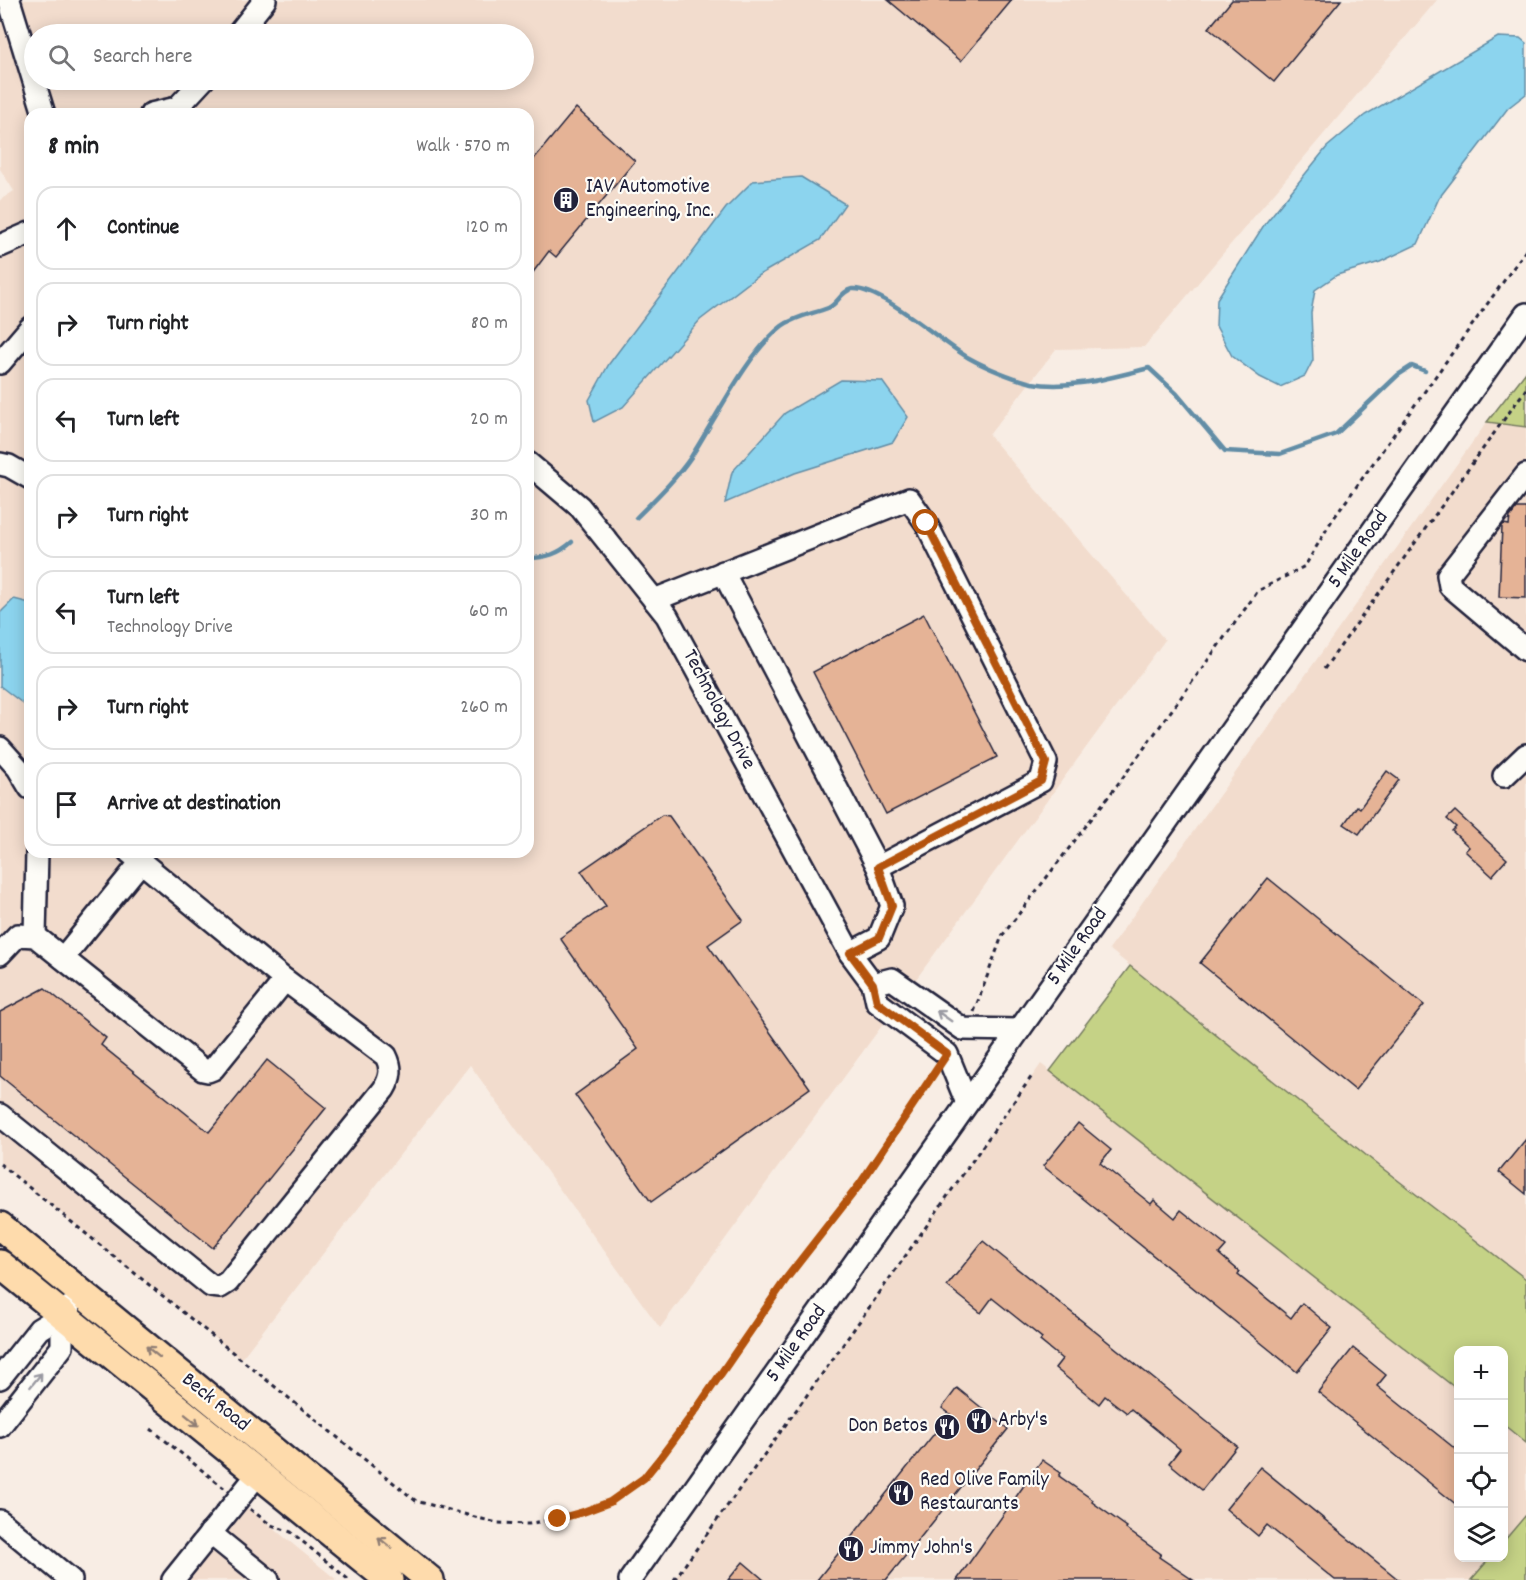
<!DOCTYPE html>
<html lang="en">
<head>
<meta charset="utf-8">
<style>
	body { margin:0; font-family:Dekko,sans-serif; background:#f6f6f6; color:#202124 }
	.controls { position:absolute; right:18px; bottom:18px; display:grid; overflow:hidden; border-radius:12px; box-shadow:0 3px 15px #0003 }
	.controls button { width:54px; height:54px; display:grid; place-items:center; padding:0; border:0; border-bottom:2px solid #e0e0e0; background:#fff; color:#202124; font:30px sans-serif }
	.stop { position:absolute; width:18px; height:18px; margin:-14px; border:4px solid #b45309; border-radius:50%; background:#fff }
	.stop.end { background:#b45309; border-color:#fff; box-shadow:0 2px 6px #0008 }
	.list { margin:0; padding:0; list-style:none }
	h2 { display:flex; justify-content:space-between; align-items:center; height:78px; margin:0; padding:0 24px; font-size:26px }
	h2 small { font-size:20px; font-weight:400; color:#757577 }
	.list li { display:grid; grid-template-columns:39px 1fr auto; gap:18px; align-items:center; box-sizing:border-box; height:84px; margin:0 12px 12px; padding:0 12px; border:2px solid #e0e0e0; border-radius:18px }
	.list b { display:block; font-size:22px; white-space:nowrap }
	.list p { margin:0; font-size:20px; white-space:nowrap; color:#757577 }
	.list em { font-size:20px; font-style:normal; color:#757577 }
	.icon { flex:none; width:33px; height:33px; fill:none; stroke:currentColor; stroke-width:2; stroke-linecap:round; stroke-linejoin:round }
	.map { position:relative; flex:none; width:1526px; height:1580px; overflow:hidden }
	.search { position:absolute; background:#fff; box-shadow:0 3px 15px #0003; left:24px; top:24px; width:510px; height:66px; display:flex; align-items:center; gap:15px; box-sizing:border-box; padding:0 21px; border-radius:33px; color:#757577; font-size:22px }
	.panel { position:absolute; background:#fff; box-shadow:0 3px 15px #0003; left:24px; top:108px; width:510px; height:750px; border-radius:18px }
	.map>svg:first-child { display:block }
	.built { fill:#f2dccd; fill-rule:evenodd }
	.green { fill:#c5d286; stroke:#747a60; stroke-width:1.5 }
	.water { fill:#8cd4ee; stroke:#628da6; stroke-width:1.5 }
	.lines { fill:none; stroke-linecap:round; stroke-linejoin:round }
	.stream { stroke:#628da6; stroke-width:4.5 }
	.building { fill:#e5b396; stroke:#22223b; stroke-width:1.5 }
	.minor-casing { stroke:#22223b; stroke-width:26 }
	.major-casing { stroke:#22223b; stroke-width:32 }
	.path { stroke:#22223b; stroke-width:3; stroke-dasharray:4.5 4.5; stroke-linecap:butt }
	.minor { stroke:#fdfcf7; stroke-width:21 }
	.major { stroke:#fedbac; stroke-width:27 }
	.oneway { stroke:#9a9aa2 }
	.oneway2 { stroke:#907e74 }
	.route { stroke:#b45309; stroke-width:8 }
	.labels { text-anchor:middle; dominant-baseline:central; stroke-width:4.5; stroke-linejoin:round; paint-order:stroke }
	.poi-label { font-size:21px; fill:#22223b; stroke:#fdfcf7; text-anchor:start }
	.street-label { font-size:21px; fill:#22223b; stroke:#fdfcf7 }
</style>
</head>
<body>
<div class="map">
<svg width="1526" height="1580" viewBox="0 0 1526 1580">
	<rect width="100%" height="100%" fill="#f8ede4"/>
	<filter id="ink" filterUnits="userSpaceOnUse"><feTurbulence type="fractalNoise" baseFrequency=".0167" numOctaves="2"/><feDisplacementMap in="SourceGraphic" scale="12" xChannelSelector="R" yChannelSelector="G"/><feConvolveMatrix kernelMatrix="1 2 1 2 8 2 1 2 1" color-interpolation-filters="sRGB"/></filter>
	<g filter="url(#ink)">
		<g class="built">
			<path d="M 0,0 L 1437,0 L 1144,347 L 1056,349 L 989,435 L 1165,640 L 660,1328 L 470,1065 L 241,1359 L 0,1163 L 0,200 L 14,191 L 0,169 ZM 34,34 L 524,34 L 524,80 L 34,80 ZM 30,114 L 528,114 L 528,852 L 30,852 Z"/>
			<path d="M 1487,422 L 1526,427 L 1526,1279 L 1382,1168 L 1109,949 Z"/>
			<path d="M 1041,1064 L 1458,1390 L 1458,1558 L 1490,1558 L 1471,1580 L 674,1580 L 835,1356 Z"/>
			<path d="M 1504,1425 L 1526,1443 L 1526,1515 L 1504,1541 Z"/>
			<path d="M 226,1495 L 252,1511 L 337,1580 L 158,1580 Z"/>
		</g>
		<g class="green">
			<path d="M 1526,372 L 1526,427 L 1487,422 Z"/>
			<path d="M 1130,966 L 1382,1168 L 1526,1279 L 1526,1443 L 1504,1425 L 1504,1350 L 1458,1350 L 1458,1390 L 1050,1071 Z"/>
			<path d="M 1526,1515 L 1526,1580 L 1471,1580 L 1490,1558 L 1504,1558 L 1504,1541 Z"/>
		</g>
		<g class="water">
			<path d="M 1498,37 L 1520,38 L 1526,43 L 1526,94 L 1508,108 L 1439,198 L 1418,244 L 1380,262 L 1337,275 L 1315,290 L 1311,313 L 1313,360 L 1305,376 L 1280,387 L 1260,377 L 1232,356 L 1216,326 L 1217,299 L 1264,225 L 1327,147 L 1365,115 Z"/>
			<path d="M 801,177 L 845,204 L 820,240 L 759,275 L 700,320 L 623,407 L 594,422 L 589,400 L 609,364 L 726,208 L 753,181 Z"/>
			<path d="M 841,380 L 882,381 L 908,417 L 893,442 L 795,473 L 725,503 L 732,472 L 785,413 Z"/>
			<path d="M 14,599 L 30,603 L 30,709 L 0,686 L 0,613 Z"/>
		</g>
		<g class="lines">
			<g class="stream">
				<path d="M 636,518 C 655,499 676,479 691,457 C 715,420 748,352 782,326 C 796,316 812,314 828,308 C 838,304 841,291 852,289 C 880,286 942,343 969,358 C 985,367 1014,379 1032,383 C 1070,390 1113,377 1149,368 L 1177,394 L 1225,451 L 1280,454 L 1336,434 L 1398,375 L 1412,366 L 1425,371"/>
				<path d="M 528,558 C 547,558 558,554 572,542"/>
			</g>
		</g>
		<g class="building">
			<path d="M 888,0 L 1012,0 L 961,61 Z"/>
			<path d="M 1232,0 L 1341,0 L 1274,82 L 1209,28 Z"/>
			<path d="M 576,108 L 635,161 L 556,257 L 549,251 L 528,279 L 528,166 Z"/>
			<path d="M 1517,508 L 1526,508 L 1526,598 L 1499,597 L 1502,526 L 1504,524 L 1509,525 L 1510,517 Z"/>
			<path d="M 924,614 L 997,757 L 886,814 L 813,672 Z"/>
			<path d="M 1387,771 L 1399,780 L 1359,834 L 1344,824 L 1357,806 L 1360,808 Z"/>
			<path d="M 1455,811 L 1507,859 L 1492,876 L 1465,851 L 1469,847 L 1452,831 L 1456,827 L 1447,819 Z"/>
			<path d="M 662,815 L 669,816 L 743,920 L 708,945 L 810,1088 L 651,1202 L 575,1095 L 638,1049 L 560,938 L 606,906 L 581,871 Z"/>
			<path d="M 1268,878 L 1424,1005 L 1355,1090 L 1200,963 Z"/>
			<path d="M 45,988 L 106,1038 L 101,1045 L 209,1132 L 267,1060 L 326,1108 L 213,1248 L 0,1076 L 0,1012 Z"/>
			<path d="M 1078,1123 L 1111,1150 L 1100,1163 L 1151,1204 L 1154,1200 L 1175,1218 L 1181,1210 L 1226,1246 L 1219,1254 L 1240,1272 L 1238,1275 L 1291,1318 L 1302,1303 L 1332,1328 L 1297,1372 L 1043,1166 Z"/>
			<path d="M 1526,1139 L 1526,1194 L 1499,1172 Z"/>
			<path d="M 983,1241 L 1237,1446 L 1202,1490 L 1169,1463 L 1180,1449 L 1131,1409 L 1127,1413 L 1105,1396 L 1099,1404 L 1055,1368 L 1062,1359 L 1040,1341 L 1042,1338 L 992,1298 L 981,1313 L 947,1286 Z"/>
			<path d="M 1353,1348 L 1386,1375 L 1377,1386 L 1458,1451 L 1458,1506 L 1318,1392 Z"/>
			<path d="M 957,1388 L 1008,1429 L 886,1580 L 817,1580 L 950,1414 L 942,1408 Z"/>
			<path d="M 1042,1460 L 1061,1473 L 1059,1476 L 1093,1500 L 1092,1502 L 1127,1527 L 1126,1529 L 1161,1554 L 1159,1557 L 1193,1580 L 957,1580 Z"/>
			<path d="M 1260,1467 L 1399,1580 L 1335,1580 L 1267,1525 L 1258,1536 L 1226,1509 Z"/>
			<path d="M 743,1562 L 764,1580 L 728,1580 Z"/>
		</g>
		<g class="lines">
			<g class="minor-casing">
				<g id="minor">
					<path d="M 9,0 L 44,114"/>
					<path d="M 238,34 L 265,0"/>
					<path d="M 151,114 L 177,108 L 203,80"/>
					<path d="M 0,246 L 30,233"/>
					<path d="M 0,363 L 30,328"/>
					<path d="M 528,463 L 580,507 L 667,616 L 850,953 L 873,984"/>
					<path d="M 0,464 L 9,466 L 30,478"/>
					<path d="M 1526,475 L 1448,575 L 1450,586 L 1526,650"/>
					<path d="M 723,572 L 878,867"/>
					<path d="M 654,600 L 909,499 L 926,523 L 1046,762 L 1041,781 L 878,867 L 892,906 L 879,938 L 850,953"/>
					<path d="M 0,748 L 18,768 L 30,788"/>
					<path d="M 1504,776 L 1526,755"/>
					<path d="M 129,852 L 285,980"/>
					<path d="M 35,936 L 37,852"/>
					<path d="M 0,954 L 18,935 L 35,936 L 203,1070 L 208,1071 L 213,1069 L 285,980 L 386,1056 C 392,1068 391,1077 384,1089 L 228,1282 L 220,1287 L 211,1286 L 0,1115"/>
					<path d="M 63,958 L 141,862"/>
					<path d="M 967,1103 L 947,1054 L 877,1002 L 873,984 L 892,979 L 963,1029 L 1019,1030"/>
					<path d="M 0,1378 L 39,1329 L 62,1315 L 69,1307"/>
					<path d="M 0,1426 L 62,1347 L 62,1315"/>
					<path d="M 0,1521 L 71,1580"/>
					<path d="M 210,1533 L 268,1580"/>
					<path d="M 173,1580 L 258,1474"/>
					<path d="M 630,1580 L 1526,314"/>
				</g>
			</g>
			<g class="major-casing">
				<g id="major">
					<path d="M 0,1226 L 430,1580"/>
					<path d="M 0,1264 L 389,1580"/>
				</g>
			</g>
			<g class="path">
				<path d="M 1324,669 L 1526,389"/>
				<path d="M 974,1012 L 1002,936 L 1121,780 L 1258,591 L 1305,566 L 1331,522 L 1526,250"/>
				<path d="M 0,1164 L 416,1501 L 497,1523 L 529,1524 L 583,1512 L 610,1502 L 644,1477 L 698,1407 L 786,1279 L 860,1184 L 934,1073"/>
				<path d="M 151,1429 L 224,1488"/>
				<path d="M 250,1509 L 271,1525 L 291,1532 L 349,1580"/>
				<path d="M 674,1580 L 835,1356 L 1032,1076"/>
			</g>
			<use href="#minor" class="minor"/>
			<use href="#major" class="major"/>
		</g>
		<defs><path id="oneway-shaft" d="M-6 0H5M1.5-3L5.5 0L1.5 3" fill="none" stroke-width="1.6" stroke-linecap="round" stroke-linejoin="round" transform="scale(1.5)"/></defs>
		<g class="oneway">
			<use href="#oneway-shaft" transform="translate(944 1016) rotate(-145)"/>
			<use href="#oneway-shaft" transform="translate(36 1380) rotate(-51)"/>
		</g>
		<g class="oneway2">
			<use href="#oneway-shaft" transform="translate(153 1352) rotate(-141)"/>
			<use href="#oneway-shaft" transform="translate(192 1420) rotate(39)"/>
			<use href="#oneway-shaft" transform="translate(385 1543) rotate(-141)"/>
		</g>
	</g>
	<g class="lines" filter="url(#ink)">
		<path class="route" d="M 558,1519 L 583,1512 L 610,1502 L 644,1478 L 661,1457 L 698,1407 L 786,1279 L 860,1184 L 947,1054 L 877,1002 L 873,984 L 850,953 L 879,938 L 892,906 L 878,867 L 1041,781 L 1046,762 L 926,523"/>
	</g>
	<defs>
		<g id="building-disc" transform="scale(1.35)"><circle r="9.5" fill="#22223b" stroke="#fdfcf7"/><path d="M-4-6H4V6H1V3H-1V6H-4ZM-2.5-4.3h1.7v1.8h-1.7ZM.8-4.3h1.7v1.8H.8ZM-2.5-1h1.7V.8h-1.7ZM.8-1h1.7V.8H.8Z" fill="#fff"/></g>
		<g id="restaurant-disc" transform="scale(1.35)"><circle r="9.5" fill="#22223b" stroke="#fdfcf7"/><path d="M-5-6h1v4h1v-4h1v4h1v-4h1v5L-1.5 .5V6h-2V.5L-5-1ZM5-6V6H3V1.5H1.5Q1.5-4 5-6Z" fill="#fff"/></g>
	</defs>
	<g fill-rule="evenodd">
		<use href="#building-disc" x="566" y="200"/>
		<use href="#restaurant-disc" x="979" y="1421"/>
		<use href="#restaurant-disc" x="947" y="1427"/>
		<use href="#restaurant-disc" x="901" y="1493"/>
		<use href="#restaurant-disc" x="851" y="1549"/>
	</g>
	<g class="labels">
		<g class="poi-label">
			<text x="586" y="188">IAV Automotive<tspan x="586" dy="24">Engineering, Inc.</tspan></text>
			<text x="998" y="1421">Arby's</text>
			<text x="928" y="1427" text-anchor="end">Don Betos</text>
			<text x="920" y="1481">Red Olive Family<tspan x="920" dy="24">Restaurants</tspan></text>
			<text x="870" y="1549">Jimmy John's</text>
		</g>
		<g class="street-label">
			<text transform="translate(1359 550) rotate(-55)">5 Mile Road</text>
			<text transform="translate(718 710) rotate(62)">Technology Drive</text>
			<text transform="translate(1078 947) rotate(-55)">5 Mile Road</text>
			<text transform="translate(797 1344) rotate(-55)">5 Mile Road</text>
			<text transform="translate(215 1403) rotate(39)">Beck Road</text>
		</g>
	</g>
</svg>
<div class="controls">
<button>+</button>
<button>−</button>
<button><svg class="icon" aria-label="locate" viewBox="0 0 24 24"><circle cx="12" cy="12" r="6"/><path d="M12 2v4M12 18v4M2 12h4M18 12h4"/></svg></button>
<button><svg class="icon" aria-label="layers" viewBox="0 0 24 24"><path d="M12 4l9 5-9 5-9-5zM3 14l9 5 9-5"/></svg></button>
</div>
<div class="stop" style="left:926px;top:523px"></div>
<div class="stop end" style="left:558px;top:1519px"></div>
<div class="search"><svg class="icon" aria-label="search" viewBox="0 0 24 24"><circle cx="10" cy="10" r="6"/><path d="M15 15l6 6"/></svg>Search here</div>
<section class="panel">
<h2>8 min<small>Walk · 570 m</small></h2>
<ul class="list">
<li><svg class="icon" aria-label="ahead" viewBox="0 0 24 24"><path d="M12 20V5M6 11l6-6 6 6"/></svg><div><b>Continue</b></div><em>120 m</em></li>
<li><svg class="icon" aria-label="right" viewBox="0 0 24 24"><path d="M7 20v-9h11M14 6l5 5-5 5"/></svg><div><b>Turn right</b></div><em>80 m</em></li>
<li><svg class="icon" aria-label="left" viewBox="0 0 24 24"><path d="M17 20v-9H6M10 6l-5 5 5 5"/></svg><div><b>Turn left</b></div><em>20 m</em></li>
<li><svg class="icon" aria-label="right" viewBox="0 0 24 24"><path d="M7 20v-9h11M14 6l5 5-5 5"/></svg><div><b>Turn right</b></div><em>30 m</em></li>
<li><svg class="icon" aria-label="left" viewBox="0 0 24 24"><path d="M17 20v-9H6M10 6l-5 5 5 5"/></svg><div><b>Turn left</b><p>Technology Drive</p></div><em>60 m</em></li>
<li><svg class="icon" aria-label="right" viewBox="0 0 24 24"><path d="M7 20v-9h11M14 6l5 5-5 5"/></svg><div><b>Turn right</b></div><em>260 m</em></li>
<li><svg class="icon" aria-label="arrive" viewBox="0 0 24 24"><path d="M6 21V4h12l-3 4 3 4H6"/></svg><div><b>Arrive at destination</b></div></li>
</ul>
</section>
</div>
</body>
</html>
